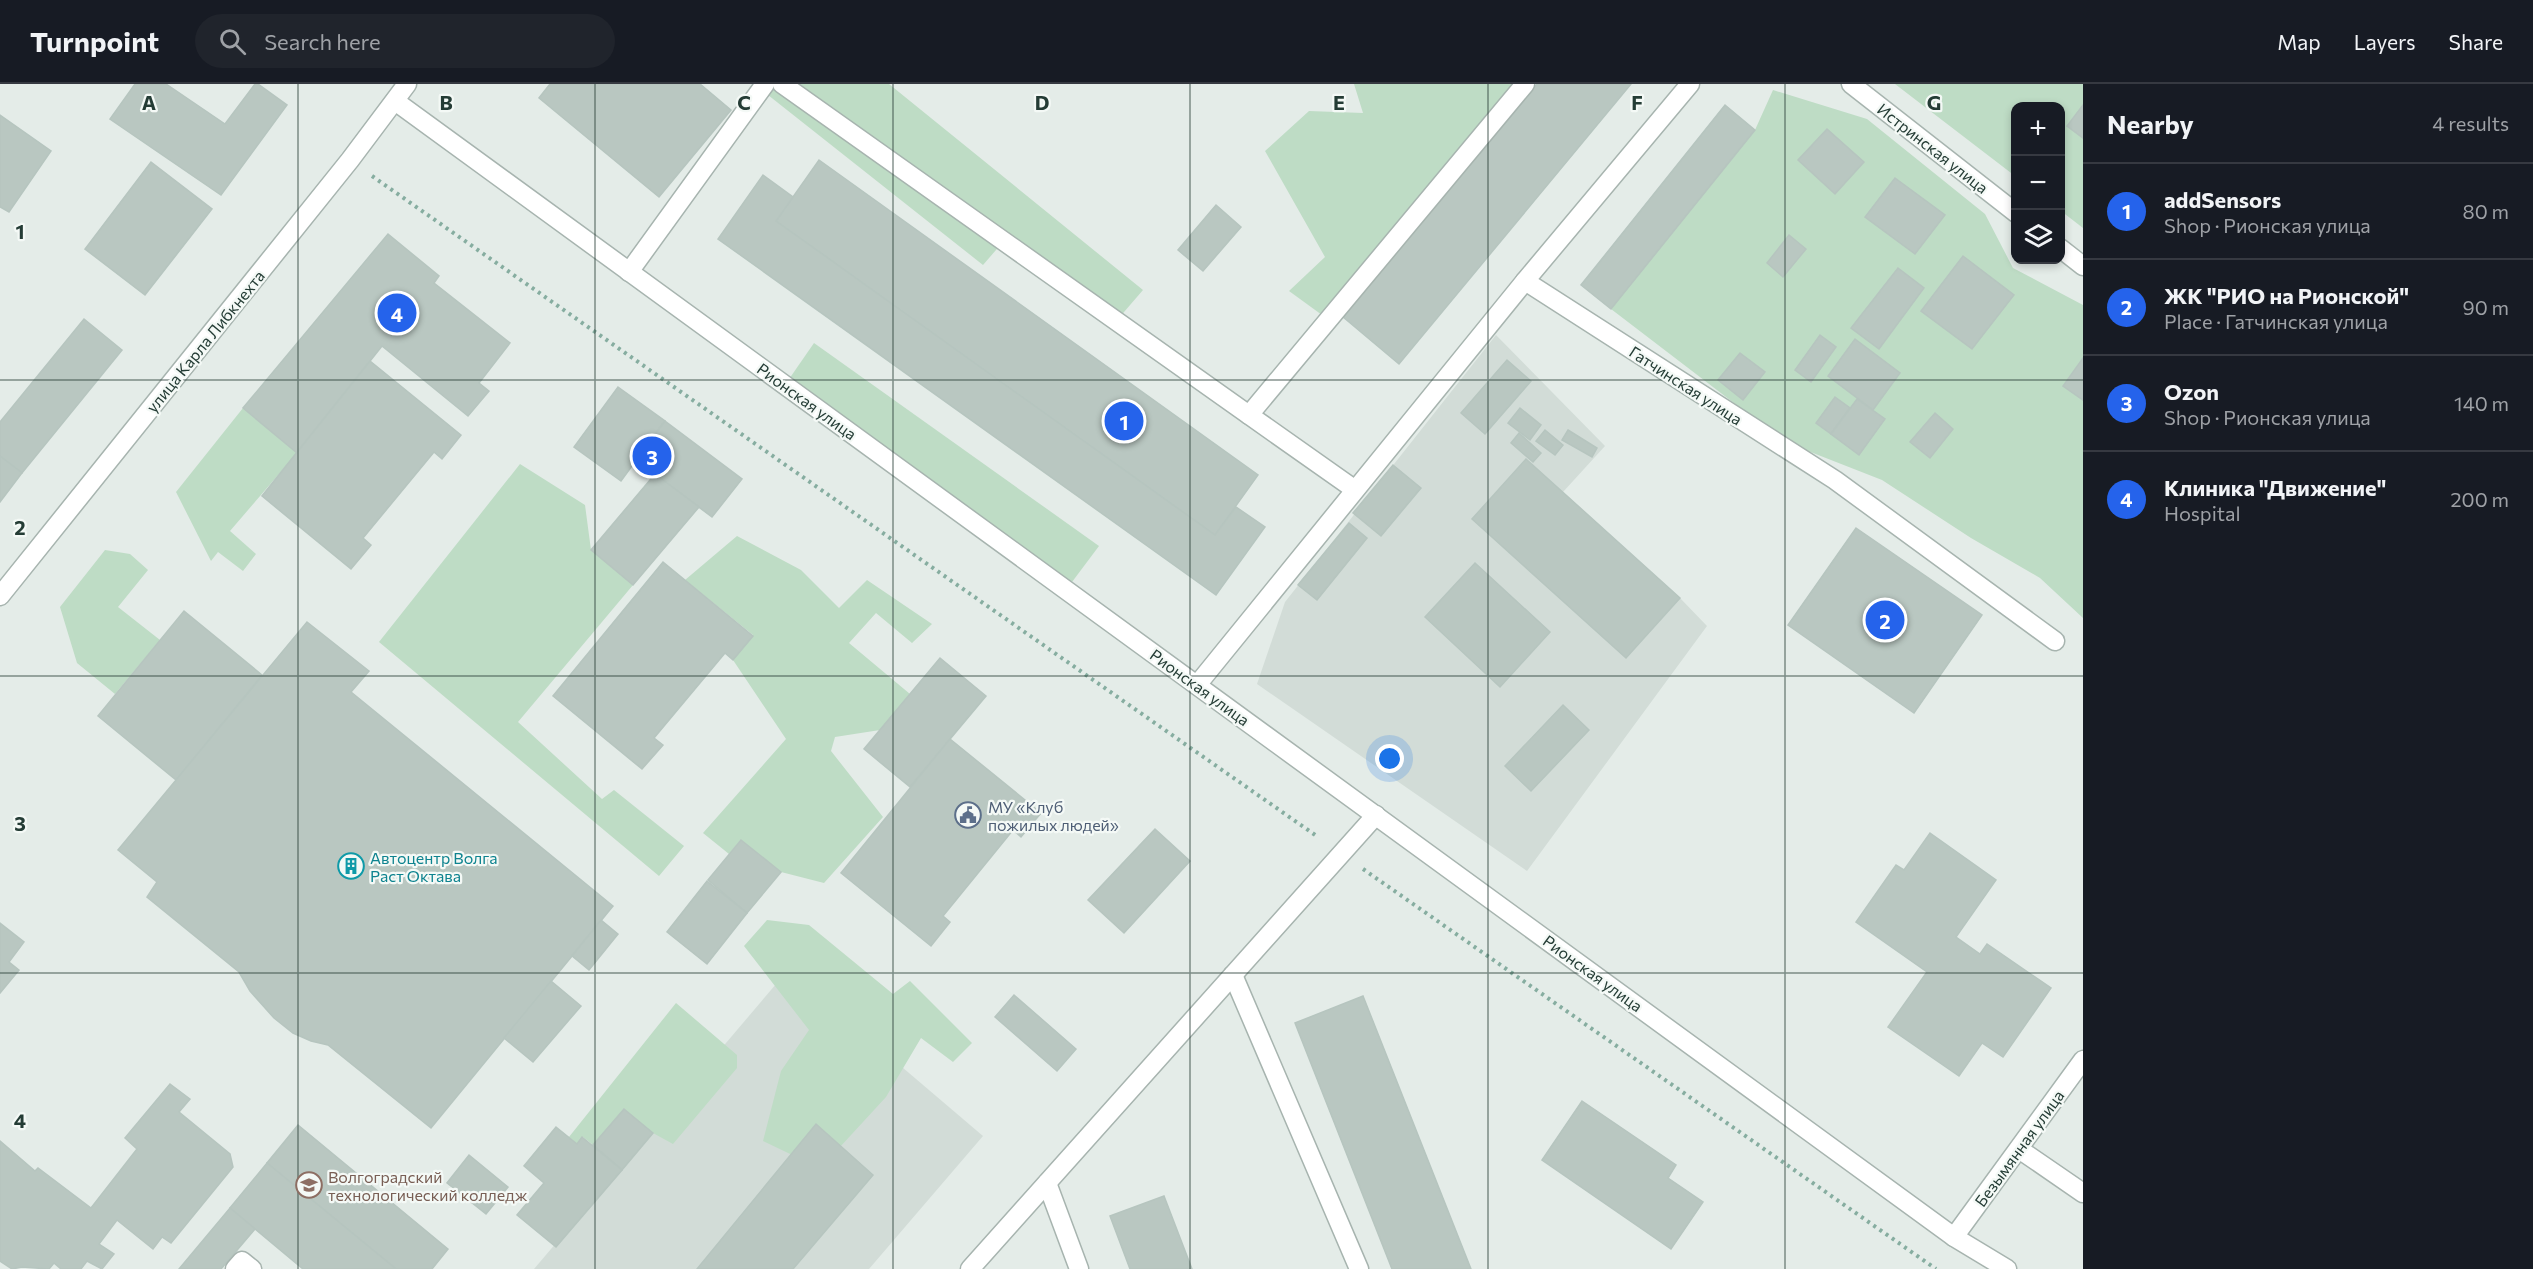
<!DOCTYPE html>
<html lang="en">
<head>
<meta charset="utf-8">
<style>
	body { margin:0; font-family:Commissioner,sans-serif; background:#20242c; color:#f1f3f6 }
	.controls { position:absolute; right:18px; top:18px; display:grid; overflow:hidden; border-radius:12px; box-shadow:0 3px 9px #0003 }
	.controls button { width:54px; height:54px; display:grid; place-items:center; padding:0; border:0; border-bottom:2px solid #363941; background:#171b24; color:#f1f3f6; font:30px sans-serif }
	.you { position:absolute; left:1390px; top:675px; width:21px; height:21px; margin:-15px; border:4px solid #fff; border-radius:50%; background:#1a73e8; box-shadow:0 0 0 9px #1a73e833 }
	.badge { display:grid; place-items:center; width:39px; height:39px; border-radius:50%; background:#2563eb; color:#fff; font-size:20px; font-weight:700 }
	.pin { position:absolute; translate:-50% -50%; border:3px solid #fff; box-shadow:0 2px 6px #0006 }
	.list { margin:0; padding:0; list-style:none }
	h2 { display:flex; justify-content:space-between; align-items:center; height:78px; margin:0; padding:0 24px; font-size:26px }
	h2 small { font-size:20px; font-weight:400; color:#9ea1a6 }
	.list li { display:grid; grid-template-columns:39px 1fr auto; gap:18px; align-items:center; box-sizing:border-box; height:96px; padding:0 24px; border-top:2px solid #363941 }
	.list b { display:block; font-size:22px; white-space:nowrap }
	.list p { margin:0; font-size:20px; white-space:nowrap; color:#9ea1a6 }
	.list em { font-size:20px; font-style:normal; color:#9ea1a6 }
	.icon { flex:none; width:33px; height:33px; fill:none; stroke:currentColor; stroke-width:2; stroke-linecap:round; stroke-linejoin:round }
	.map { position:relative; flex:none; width:2083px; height:1185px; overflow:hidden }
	header { display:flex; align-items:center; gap:36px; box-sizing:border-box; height:84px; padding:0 30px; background:#171b24; border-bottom:2px solid #363941 }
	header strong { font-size:28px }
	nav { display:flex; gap:33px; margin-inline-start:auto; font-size:21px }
	.search { width:420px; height:54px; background:#20242c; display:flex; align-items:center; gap:15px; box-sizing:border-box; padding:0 21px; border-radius:33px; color:#9ea1a6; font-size:22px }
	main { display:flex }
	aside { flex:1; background:#171b24 }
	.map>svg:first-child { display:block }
	.built { fill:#d2dcd7 }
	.green { fill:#bedcc5 }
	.building { fill:#b9c7c1; stroke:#b6c5bf; stroke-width:1.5 }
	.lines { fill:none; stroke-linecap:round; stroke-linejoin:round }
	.lane-casing { stroke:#a7b4af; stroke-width:21 }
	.street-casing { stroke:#a7b4af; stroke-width:21 }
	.path { stroke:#86ada0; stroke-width:4; stroke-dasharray:3 4.5; stroke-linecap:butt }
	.lane { stroke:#fff; stroke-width:18 }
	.street { stroke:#fff; stroke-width:18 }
	.grid { fill:none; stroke:#243c35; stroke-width:1.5; stroke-opacity:0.55 }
	.labels { text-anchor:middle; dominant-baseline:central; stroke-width:4.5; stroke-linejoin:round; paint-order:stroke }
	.street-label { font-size:16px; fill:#243c35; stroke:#f4f9f6 }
	.service-label { font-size:16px; fill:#4e5e75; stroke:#f4f9f6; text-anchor:start }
	.culture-label { font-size:16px; fill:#0d838f; stroke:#f4f9f6; text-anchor:start }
	.education-label { font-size:16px; fill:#785e54; stroke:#f4f9f6; text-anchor:start }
	.grid-label { font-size:20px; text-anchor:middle; font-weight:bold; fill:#243c35; stroke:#f4f9f6; stroke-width:4.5; stroke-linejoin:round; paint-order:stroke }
</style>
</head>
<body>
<header>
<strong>Turnpoint</strong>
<div class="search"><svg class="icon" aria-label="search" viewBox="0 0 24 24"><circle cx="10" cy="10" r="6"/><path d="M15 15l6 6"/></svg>Search here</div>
<nav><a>Map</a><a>Layers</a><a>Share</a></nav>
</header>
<main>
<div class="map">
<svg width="2083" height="1185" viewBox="0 0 2083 1185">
	<rect width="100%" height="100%" fill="#e4ece8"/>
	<g class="built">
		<path d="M 1496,251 L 1605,362 L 1563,408 L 1680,514 L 1707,542 L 1527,787 L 1257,600 L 1285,518 Z"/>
		<path d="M 788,886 L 983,1052 L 869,1185 L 534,1185 Z"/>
	</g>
	<g class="green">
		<path d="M 754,0 L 889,0 L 1143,206 L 1118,235 L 1009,151 L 983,181 Z"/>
		<path d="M 1354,0 L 1519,0 L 1322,231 L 1289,207 L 1325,173 L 1265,67 L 1309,27 L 1363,29 Z"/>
		<path d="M 1895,0 L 2083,0 L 2083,144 L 2061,127 L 2060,22 L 2016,22 L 2015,92 Z"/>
		<path d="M 1773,6 L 1867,35 L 1985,130 L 2013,184 L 2083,221 L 2083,534 L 2040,494 L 1971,454 L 1882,396 L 1785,358 L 1611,225 L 1755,46 Z"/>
		<path d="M 814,259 L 1099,462 L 1072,498 L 787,298 Z"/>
		<path d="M 243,324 L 297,369 L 230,447 L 256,470 L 243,487 L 218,468 L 211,477 L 176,408 Z"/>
		<path d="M 520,380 L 585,421 L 591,466 L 633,501 L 518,638 L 602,715 L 614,706 L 684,762 L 659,792 L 379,558 Z"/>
		<path d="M 737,452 L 801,486 L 839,524 L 867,496 L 932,540 L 912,559 L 876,529 L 849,559 L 910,610 L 880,646 L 835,653 L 831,667 L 883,733 L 824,799 L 781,788 L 741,756 L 729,770 L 703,749 L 786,655 L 733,576 L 753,551 L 685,496 Z"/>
		<path d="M 105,466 L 130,470 L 148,486 L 118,523 L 160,556 L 115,610 L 77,579 L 60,523 Z"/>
		<path d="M 767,836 L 809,841 L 893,910 L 910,897 L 972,959 L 953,978 L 921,954 L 886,1013 L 840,1063 L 809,1079 L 763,1057 L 781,987 L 809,946 L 744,862 Z"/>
		<path d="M 676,919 L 737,971 L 737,984 L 673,1060 L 653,1049 L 624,1025 L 593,1061 L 583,1053 L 577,1060 L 569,1053 Z"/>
	</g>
	<g class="building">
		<path d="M 135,0 L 166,0 L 225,40 L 255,0 L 258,0 L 287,21 L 221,111 L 110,35 Z"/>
		<path d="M 550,0 L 700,0 L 731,26 L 659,113 L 539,14 Z"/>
		<path d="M 1537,0 L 1631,0 L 1399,280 L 1343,233 Z"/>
		<path d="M 1725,21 L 1755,46 L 1611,225 L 1581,201 Z"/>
		<path d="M 2083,21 L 2083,54 L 2067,42 Z"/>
		<path d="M 0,31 L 51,67 L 9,128 L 0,123 Z"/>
		<path d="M 1827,45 L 1864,78 L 1835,110 L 1798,76 Z"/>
		<path d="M 819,76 L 1258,391 L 1215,451 L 776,137 Z"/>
		<path d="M 151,78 L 212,125 L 145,211 L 85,165 Z"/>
		<path d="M 763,91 L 793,113 L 776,137 L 1215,451 L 1236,423 L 1265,443 L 1216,511 L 718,155 Z"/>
		<path d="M 1895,94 L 1945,131 L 1915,170 L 1865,133 Z"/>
		<path d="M 1216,121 L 1241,143 L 1203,187 L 1178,166 Z"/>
		<path d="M 388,150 L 439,192 L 434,199 L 510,259 L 479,299 L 489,307 L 468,332 L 382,262 L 297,369 L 243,324 Z"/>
		<path d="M 1789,151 L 1806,165 L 1783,193 L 1767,179 Z"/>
		<path d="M 1963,172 L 2014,211 L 1972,265 L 1921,227 Z"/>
		<path d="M 1898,184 L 1924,204 L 1879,265 L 1851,244 Z"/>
		<path d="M 84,235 L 122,266 L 22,389 L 0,372 L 0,338 Z"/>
		<path d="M 1820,251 L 1836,263 L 1811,298 L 1795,286 Z"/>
		<path d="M 1855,255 L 1900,289 L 1873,326 L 1828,292 Z"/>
		<path d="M 1740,269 L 1765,288 L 1743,316 L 1718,296 Z"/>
		<path d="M 2083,274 L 2083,316 L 2063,302 Z"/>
		<path d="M 1507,276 L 1531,297 L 1485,350 L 1461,329 Z"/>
		<path d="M 370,277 L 461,351 L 442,375 L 434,368 L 363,454 L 371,461 L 351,485 L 262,412 Z"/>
		<path d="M 618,303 L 665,337 L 621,397 L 574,363 Z"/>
		<path d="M 1835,313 L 1850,324 L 1831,350 L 1816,339 Z"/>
		<path d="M 1857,315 L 1885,335 L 1859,371 L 1831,350 Z"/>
		<path d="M 1520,324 L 1541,341 L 1530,356 L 1508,339 Z"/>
		<path d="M 1935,329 L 1953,345 L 1930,374 L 1910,358 Z"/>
		<path d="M 665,337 L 742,395 L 712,433 L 636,376 Z"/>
		<path d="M 1545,346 L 1563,361 L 1555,371 L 1536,357 Z"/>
		<path d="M 1568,346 L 1597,364 L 1592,373 L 1562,356 Z"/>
		<path d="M 1519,349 L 1541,369 L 1533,378 L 1511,359 Z"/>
		<path d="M 0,372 L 22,389 L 0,418 Z"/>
		<path d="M 1526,375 L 1680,514 L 1626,574 L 1472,435 Z"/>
		<path d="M 1393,381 L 1421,404 L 1381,452 L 1353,429 Z"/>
		<path d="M 655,390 L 699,423 L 633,501 L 591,466 Z"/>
		<path d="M 1349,439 L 1367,454 L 1317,516 L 1298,501 Z"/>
		<path d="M 1856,444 L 1982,531 L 1914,629 L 1788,541 Z"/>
		<path d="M 663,478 L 753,552 L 733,576 L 725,569 L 654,654 L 663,661 L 642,685 L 553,612 Z"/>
		<path d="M 1475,479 L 1550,548 L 1500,603 L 1425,533 Z"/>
		<path d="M 184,527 L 262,591 L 176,696 L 98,632 Z"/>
		<path d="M 307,538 L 369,587 L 351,608 L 613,822 L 431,1044 L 328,961 L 311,957 L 293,949 L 274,934 L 250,907 L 239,888 L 147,813 L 157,798 L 118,766 Z"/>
		<path d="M 940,574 L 986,612 L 910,703 L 864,665 Z"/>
		<path d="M 1563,621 L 1589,646 L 1531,707 L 1505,682 Z"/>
		<path d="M 950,655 L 1041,729 L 1021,753 L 1013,746 L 943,832 L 950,838 L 931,862 L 841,789 Z"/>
		<path d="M 1155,745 L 1190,777 L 1124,849 L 1088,816 Z"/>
		<path d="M 1930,749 L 1996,796 L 1956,853 L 1980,870 L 1987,860 L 2051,904 L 2003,973 L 1982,959 L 1959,992 L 1888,943 L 1927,888 L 1856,838 L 1896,781 L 1904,786 Z"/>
		<path d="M 741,756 L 781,788 L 747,829 L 708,796 Z"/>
		<path d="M 707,797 L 747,829 L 707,880 L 667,848 Z"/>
		<path d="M 601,836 L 618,850 L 589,886 L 572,872 Z"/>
		<path d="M 0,839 L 24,858 L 9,878 L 19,886 L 0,909 Z"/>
		<path d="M 551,897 L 581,922 L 533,978 L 504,954 Z"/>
		<path d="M 1014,911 L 1076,965 L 1057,987 L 995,933 Z"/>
		<path d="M 1363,912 L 1471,1185 L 1392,1185 L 1295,939 Z"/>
		<path d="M 170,1000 L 190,1015 L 179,1028 L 230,1070 L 233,1083 L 171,1159 L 162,1153 L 153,1165 L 117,1136 L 99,1160 L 114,1170 L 102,1185 L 87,1177 L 81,1185 L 61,1185 L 54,1179 L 49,1185 L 22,1183 L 12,1185 L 0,1177 L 0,1057 L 35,1087 L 38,1084 L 91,1124 L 137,1065 L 125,1054 Z"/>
		<path d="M 1582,1017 L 1676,1081 L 1668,1094 L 1703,1118 L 1671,1165 L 1542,1076 Z"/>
		<path d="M 624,1025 L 653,1049 L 622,1086 L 593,1061 Z"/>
		<path d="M 816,1040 L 873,1091 L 793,1185 L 697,1185 Z"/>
		<path d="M 298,1041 L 448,1165 L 432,1185 L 396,1185 L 267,1079 Z"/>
		<path d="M 556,1043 L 577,1060 L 582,1053 L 622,1086 L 556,1163 L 517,1131 L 544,1099 L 524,1082 Z"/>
		<path d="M 469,1071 L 508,1103 L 486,1130 L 447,1099 Z"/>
		<path d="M 267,1079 L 396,1185 L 303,1185 L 255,1145 L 230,1124 Z"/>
		<path d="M 1164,1112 L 1192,1185 L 1130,1185 L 1110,1132 Z"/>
		<path d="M 230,1124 L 255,1145 L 221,1185 L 179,1185 Z"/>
	</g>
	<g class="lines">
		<g class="lane-casing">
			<g id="lane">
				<path d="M 782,0 L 1249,331"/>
				<path d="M 629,188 L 765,0"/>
				<path d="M 1354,405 L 1249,331 L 1525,0"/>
				<path d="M 1233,891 L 1359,1185"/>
				<path d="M 2019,1065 L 2083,1109"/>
				<path d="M 1047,1099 L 1079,1185"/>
				<path d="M 1954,1153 L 2083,976"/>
				<path d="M 235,1185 L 242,1177 L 252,1185"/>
				<path d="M 970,1185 L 1376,731"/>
			</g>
		</g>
		<g class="street-casing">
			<g id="street">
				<path d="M 1690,0 L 1525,197 L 1835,396 L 2055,557"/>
				<path d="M 1851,0 L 2016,129"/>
				<path d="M 395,17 L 1954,1153 L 2007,1185"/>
				<path d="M 2060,164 L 2083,182"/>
				<path d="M 0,512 L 350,76 L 407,0"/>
				<path d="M 1197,601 L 1525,197"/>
			</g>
		</g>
		<g class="path">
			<path d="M 372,92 L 1318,753"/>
			<path d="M 1363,785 L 1936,1185"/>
		</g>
		<use href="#lane" class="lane"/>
		<use href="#street" class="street"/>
	</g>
	<path class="grid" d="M 298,0 L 298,1185M 595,0 L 595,1185M 893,0 L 893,1185M 1190,0 L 1190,1185M 1488,0 L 1488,1185M 1785,0 L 1785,1185M 0,296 L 2083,296M 0,592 L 2083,592M 0,889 L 2083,889"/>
	<defs>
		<g id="civic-ring" transform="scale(1.35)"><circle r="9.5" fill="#f4f9f6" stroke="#5c6f8a" stroke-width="1.5"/><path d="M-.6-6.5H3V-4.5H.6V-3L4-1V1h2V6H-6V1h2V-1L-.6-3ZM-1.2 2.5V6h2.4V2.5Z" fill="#5c6f8a"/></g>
		<g id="building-ring" transform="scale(1.35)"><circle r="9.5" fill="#f4f9f6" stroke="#0f9aa8" stroke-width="1.5"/><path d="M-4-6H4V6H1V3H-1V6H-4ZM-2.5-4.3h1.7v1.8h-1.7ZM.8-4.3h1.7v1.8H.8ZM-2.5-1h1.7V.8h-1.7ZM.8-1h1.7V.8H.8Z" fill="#0f9aa8"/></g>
		<g id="university-ring" transform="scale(1.35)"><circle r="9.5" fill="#f4f9f6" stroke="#8d6e63" stroke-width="1.5"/><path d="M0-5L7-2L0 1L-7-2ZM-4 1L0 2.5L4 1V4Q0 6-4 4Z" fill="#8d6e63"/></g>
	</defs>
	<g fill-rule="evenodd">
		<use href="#civic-ring" x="968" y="731"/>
		<use href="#building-ring" x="351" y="782"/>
		<use href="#university-ring" x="309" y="1101"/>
	</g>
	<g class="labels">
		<g class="street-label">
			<text transform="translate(1933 64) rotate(38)">Истринская улица</text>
			<text transform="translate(205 257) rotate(-51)">улица Карла Либкнехта</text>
			<text transform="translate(1686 301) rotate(33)">Гатчинская улица</text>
			<text transform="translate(807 317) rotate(36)">Рионская улица</text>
			<text transform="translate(1200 603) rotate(36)">Рионская улица</text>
			<text transform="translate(1593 889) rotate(36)">Рионская улица</text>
			<text transform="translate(2019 1064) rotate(-54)">Безымянная улица</text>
		</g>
		<g class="service-label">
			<text x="988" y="722">МУ «Клуб<tspan x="988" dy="18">пожилых людей»</tspan></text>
		</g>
		<g class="culture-label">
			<text x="370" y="773">Автоцентр Волга<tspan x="370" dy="18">Раст Октава</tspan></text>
		</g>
		<g class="education-label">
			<text x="328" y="1092">Волгоградский<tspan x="328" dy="18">технологический колледж</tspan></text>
		</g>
	</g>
	<g class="grid-label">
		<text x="149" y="26">A</text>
		<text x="446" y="26">B</text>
		<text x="744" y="26">C</text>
		<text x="1042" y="26">D</text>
		<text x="1339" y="26">E</text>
		<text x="1637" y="26">F</text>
		<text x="1934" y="26">G</text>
		<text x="20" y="155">1</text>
		<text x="20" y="451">2</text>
		<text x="20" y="747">3</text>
		<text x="20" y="1044">4</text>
	</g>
</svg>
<div class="controls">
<button>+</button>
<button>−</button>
<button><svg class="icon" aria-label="layers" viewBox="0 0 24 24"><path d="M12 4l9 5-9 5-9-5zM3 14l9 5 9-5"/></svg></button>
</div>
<div class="you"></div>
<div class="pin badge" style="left:1124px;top:337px">1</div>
<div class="pin badge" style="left:1885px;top:536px">2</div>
<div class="pin badge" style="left:652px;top:372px">3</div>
<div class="pin badge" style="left:397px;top:229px">4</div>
</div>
<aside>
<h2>Nearby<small>4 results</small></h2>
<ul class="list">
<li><span class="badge">1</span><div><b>addSensors</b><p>Shop · Рионская улица</p></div><em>80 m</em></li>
<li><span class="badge">2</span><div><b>ЖК &quot;РИО на Рионской&quot;</b><p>Place · Гатчинская улица</p></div><em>90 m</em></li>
<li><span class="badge">3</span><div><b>Ozon</b><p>Shop · Рионская улица</p></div><em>140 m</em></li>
<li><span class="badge">4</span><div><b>Клиника &quot;Движение&quot;</b><p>Hospital</p></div><em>200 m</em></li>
</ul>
</aside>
</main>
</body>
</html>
